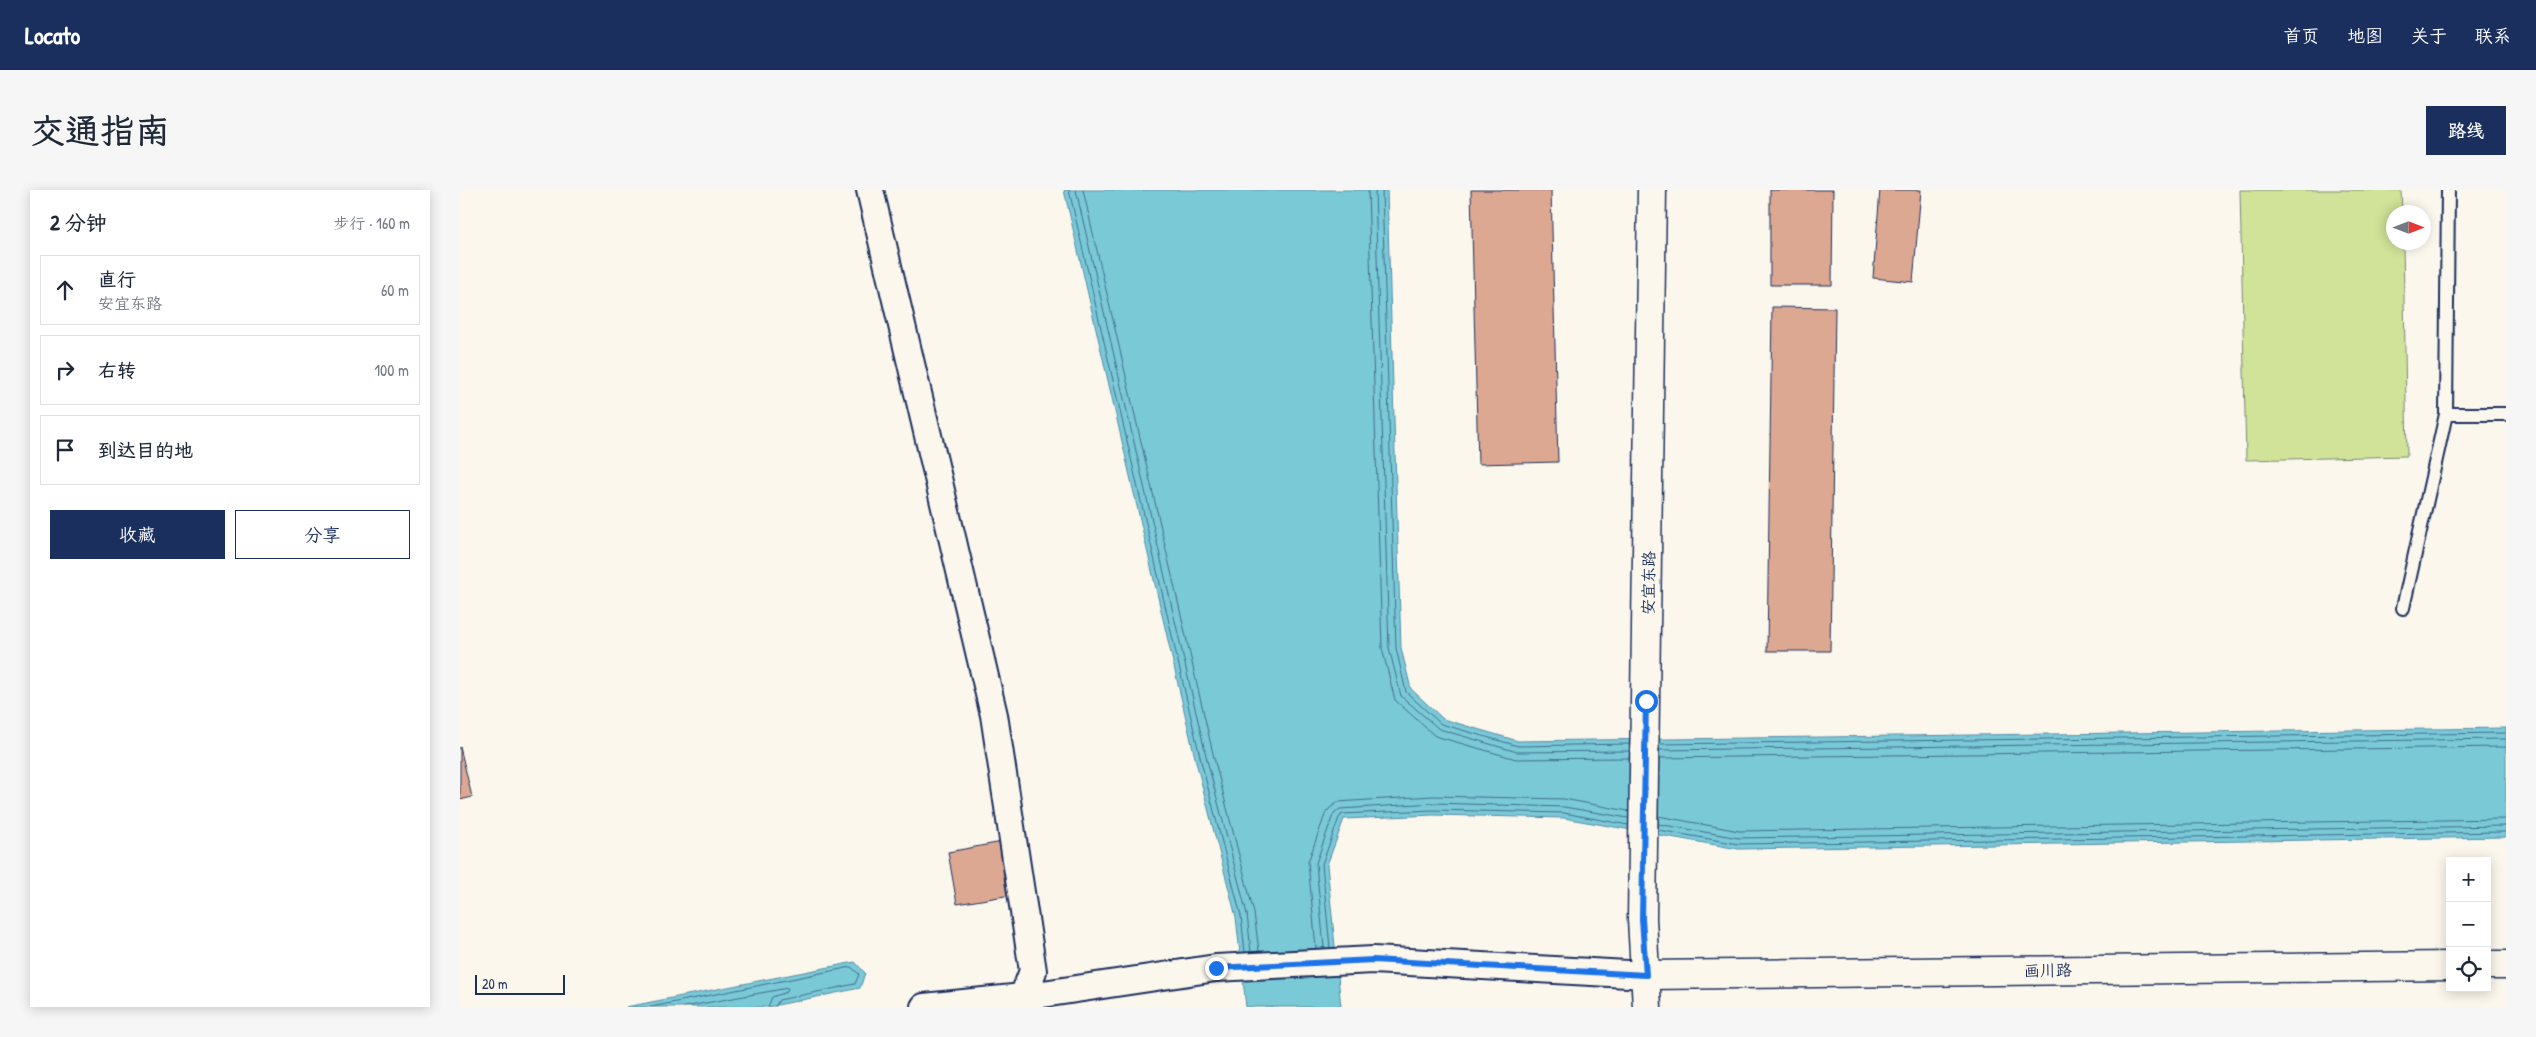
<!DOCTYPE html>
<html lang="zh">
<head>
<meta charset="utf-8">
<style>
	body { margin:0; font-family:"Patrick Hand","LXGW WenKai TC",sans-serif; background:#f6f6f7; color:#1f2937 }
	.controls { position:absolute; right:15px; bottom:15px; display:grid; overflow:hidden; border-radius:0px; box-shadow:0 2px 12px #0003 }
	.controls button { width:45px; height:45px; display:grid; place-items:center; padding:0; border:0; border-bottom:1px solid #e0e1e3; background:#fff; color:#1f2937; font:25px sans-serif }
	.compass { position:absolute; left:1926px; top:15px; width:45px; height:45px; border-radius:50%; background:#fff; box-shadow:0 2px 12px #0003; rotate:90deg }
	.scale { position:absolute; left:15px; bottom:12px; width:90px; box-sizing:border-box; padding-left:5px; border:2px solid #1b2f5e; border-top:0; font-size:14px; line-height:18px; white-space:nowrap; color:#1b2f5e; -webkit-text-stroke:4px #fbf7ec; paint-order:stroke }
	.stop { position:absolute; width:15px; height:15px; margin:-11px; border:4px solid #1a73e8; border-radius:50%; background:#fff }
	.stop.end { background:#1a73e8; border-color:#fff; box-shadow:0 1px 5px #0008 }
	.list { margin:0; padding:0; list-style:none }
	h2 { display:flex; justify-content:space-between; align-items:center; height:65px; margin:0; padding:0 20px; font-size:21px }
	h2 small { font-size:16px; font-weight:400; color:#747a83 }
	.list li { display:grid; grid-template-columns:32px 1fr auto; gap:15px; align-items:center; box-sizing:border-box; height:70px; margin:0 10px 10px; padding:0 10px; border:1px solid #e0e1e3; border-radius:0px }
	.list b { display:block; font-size:19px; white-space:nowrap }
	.list p { margin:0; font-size:16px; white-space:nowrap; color:#747a83 }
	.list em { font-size:16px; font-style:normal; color:#747a83 }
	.actions { display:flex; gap:10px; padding:15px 20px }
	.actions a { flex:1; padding:11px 0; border:1px solid #1b2f5e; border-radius:0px; text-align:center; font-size:18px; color:#1b2f5e }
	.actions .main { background:#1b2f5e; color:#fff }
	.icon { flex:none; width:28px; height:28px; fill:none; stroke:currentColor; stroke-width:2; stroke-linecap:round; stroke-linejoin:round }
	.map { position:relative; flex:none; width:2046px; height:817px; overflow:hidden; border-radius:0px }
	header { display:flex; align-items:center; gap:30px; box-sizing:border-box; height:70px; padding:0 25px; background:#1b2f5e; color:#fff }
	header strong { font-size:24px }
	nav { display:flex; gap:28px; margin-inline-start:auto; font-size:18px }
	.intro { display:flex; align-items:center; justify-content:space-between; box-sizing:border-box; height:120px; padding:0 30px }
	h1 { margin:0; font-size:35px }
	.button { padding:12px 22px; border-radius:0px; background:#1b2f5e; color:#fff; font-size:18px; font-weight:700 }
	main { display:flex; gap:30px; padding:0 30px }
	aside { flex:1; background:#fff; border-radius:0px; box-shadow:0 2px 12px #0003 }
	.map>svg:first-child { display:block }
	.green { fill:#d0e398; stroke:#76897b }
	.water { fill:#7ac9d7; stroke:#548ba7 }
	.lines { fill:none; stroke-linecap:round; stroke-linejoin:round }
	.shore { stroke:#416d8e; stroke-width:1 }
	.building { fill:#dda892; stroke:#1b2f5e }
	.lane-casing { stroke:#1b2f5e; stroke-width:16 }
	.street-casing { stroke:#1b2f5e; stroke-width:30 }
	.secondary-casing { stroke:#1b2f5e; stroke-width:31 }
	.lane { stroke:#fbf7ec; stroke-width:12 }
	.street { stroke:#fbf7ec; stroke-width:26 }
	.secondary { stroke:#fbf7ec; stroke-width:28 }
	.route { stroke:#1a73e8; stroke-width:6 }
	.labels { text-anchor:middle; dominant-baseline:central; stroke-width:4.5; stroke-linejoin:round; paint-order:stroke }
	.street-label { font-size:16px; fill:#1b2f5e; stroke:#fbf7ec }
</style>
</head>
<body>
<header>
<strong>Locato</strong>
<nav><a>首页</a><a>地图</a><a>关于</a><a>联系</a></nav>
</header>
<div class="intro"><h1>交通指南</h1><a class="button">路线</a></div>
<main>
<aside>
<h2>2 分钟<small>步行 · 160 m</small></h2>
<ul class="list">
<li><svg class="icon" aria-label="ahead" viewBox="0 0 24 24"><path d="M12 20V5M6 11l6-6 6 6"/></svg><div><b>直行</b><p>安宜东路</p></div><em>60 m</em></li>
<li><svg class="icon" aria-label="right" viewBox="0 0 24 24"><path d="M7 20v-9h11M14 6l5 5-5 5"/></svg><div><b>右转</b></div><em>100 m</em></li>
<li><svg class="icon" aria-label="arrive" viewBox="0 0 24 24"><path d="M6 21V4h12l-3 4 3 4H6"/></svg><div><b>到达目的地</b></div></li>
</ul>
<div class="actions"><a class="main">收藏</a><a>分享</a></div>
</aside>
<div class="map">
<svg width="2046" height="817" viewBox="0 0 2046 817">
	<rect width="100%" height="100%" fill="#fbf7ec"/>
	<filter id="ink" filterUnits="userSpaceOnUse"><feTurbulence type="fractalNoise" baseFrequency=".02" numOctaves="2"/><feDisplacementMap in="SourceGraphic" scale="10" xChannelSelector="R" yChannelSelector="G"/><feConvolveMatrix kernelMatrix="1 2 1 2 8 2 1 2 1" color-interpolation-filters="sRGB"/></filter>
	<g filter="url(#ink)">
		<path class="green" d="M 1780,0 L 1941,0 L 1942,22 L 1934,22 L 1934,52 L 1943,53 L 1947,266 L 1786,270 Z"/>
		<g class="water">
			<path d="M 604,0 L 927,0 L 941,458 L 951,499 L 983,529 L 1058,551 L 2046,538 L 2046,647 L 1278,659 L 1104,628 L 973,625 L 884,629 L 867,675 L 881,817 L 786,817 L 776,727 L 736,572 Z"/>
			<path d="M 395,772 L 405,783 L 400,798 L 308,817 L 166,817 Z"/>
		</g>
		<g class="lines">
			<g class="shore">
				<path d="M 609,0 L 741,571 L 781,726 L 785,762"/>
				<path d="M 616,0 L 747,570 L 787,724 L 791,762"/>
				<path d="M 623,0 L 754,568 L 794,723 L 799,761"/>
				<path d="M 908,0 L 922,458 L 935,510 L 975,546 L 1056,569 L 1169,568"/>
				<path d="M 915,0 L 929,458 L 941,506 L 979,539 L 1057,562 L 1169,561"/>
				<path d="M 922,0 L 936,458 L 946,502 L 981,534 L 1058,556 L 1169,554"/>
				<path d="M 1199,554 L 2046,543"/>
				<path d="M 1199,560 L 2046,549"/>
				<path d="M 1199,568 L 2046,557"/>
				<path d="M 1198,626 L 1279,641 L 2046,629"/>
				<path d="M 1198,634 L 1279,648 L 2046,636"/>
				<path d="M 1198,640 L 1278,654 L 2046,642"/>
				<path d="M 856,758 L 848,672 L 866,622 L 877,612 L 973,606 L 1104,609 L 1168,621"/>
				<path d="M 864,758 L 856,673 L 873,625 L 880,619 L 973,613 L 1104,617 L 1168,628"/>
				<path d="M 870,758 L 862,674 L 879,628 L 882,624 L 973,620 L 1104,623 L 1168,635"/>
				<path d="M 191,817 L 391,777 L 399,784 L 395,794 L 319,810 L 315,817"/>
				<path d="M 224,817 L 328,798 L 327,802 L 312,807 L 308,817"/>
			</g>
		</g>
		<g class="building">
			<path d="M 1011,0 L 1091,0 L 1098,272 L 1018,274 Z"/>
			<path d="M 1310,0 L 1373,0 L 1372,95 L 1310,95 Z"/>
			<path d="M 1420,0 L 1461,0 L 1453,92 L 1413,88 Z"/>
			<path d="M 1312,117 L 1375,118 L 1370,461 L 1307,461 Z"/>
			<path d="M 0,557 L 12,607 L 0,610 Z"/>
			<path d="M 542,652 L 551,705 L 497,714 L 488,662 Z"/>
		</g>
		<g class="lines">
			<g class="lane-casing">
				<g id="lane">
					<path d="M 1986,224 L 2046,224"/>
					<path d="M 1943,418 L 1986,224 L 1988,0"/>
				</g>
			</g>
			<g class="street-casing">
				<g id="street">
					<path d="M 410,0 L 534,525 L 573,781 L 563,807"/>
					<path d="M 464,817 L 563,807 L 756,778 L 913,770 L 1186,785"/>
				</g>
			</g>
			<g class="secondary-casing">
				<g id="secondary">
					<path d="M 2027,775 L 2046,775"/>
					<path d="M 1186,785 L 1990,776"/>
					<path d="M 562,817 L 563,807"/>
					<path d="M 1187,817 L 1182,729 L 1192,0"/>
				</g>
			</g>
			<use href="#lane" class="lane"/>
			<use href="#street" class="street"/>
			<use href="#secondary" class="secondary"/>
		</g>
	</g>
	<g class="lines" filter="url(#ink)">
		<path class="route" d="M 756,778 L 913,770 L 1186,785 L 1182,729 L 1186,511"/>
	</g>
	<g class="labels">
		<g class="street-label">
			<text transform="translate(1188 393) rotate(-89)">安宜东路</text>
			<text transform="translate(1588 780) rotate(-1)">画川路</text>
		</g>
	</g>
</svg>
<div class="controls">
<button>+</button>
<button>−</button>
<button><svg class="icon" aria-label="locate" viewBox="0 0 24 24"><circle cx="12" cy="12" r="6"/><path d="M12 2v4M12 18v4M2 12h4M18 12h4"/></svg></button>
</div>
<svg class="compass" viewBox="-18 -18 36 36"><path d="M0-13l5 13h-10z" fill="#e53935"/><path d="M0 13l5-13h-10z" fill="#747a83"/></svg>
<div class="scale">20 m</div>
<div class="stop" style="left:1186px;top:511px"></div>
<div class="stop end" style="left:756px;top:778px"></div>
</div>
</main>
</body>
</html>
